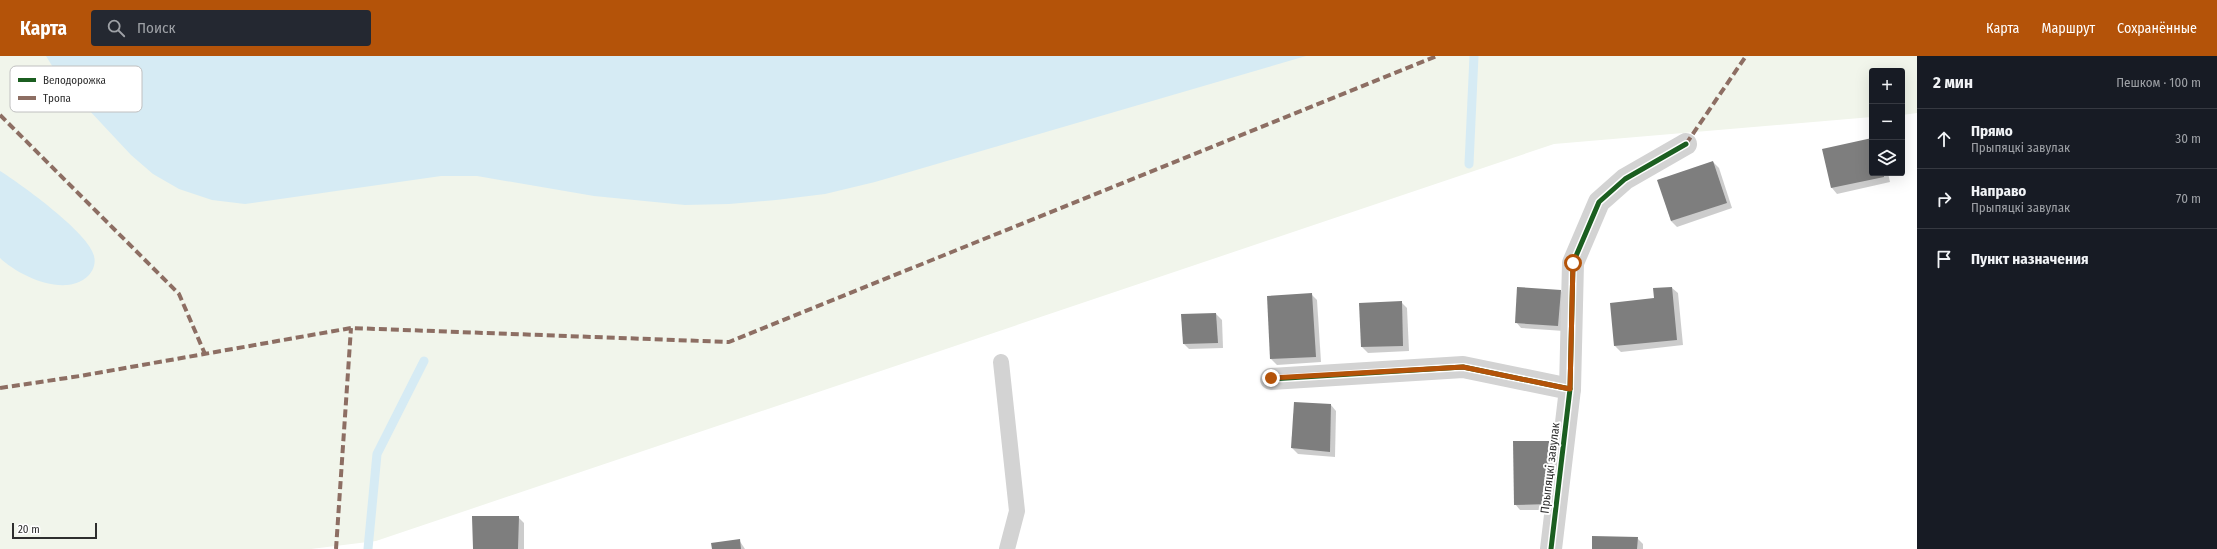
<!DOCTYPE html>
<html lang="ru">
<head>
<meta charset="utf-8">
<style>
	body { margin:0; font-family:"Fira Sans Condensed",sans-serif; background:#242831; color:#f1f3f6 }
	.controls { position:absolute; right:12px; top:12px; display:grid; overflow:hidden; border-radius:4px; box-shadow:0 4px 16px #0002 }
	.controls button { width:36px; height:36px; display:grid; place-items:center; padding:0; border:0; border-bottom:1px solid #363941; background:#171b24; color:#f1f3f6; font:20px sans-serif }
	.scale { position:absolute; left:12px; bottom:10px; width:85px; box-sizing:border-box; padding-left:4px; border:2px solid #2e2e2e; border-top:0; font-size:11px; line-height:14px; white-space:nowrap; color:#2e2e2e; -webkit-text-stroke:3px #fff; paint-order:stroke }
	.stop { position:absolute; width:12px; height:12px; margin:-9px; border:3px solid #b45309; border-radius:50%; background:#fff }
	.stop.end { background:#b45309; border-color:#fff; box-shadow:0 1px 4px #0008 }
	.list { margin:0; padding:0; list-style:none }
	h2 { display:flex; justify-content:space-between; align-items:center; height:52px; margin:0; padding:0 16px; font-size:17px }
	h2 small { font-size:13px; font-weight:400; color:#9ea1a6 }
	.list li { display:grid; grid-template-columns:26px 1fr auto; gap:12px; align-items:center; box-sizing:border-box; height:60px; padding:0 16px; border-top:1px solid #363941 }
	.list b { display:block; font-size:15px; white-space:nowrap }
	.list p { margin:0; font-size:13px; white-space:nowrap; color:#9ea1a6 }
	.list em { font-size:13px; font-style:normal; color:#9ea1a6 }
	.icon { flex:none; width:22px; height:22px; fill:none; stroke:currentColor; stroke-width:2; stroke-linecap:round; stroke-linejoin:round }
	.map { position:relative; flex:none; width:1917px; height:493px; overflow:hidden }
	header { display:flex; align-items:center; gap:24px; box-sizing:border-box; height:56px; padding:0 20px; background:#b45309; color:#fff }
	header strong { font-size:19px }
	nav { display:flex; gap:22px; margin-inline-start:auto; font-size:14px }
	.search { width:280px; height:36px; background:#242831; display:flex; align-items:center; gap:10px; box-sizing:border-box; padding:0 14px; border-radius:4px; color:#9ea1a6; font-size:15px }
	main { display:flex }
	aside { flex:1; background:#171b24 }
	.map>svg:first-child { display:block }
	.green { fill:#f1f5eb }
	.water { fill:#d6ebf4 }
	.shadow { fill:#0003 }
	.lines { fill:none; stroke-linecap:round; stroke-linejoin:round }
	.stream { stroke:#d6ebf4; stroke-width:9 }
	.building { fill:#7e7e7e }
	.lane { stroke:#d3d3d3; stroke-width:16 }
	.street { stroke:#d3d3d3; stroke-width:22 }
	.quiet { stroke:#8d6e63; stroke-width:4; stroke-dasharray:8 4; stroke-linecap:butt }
	.cycleway-casing { stroke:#fff; stroke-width:8 }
	.cycleway { stroke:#1b5e20; stroke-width:5 }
	.route { stroke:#b45309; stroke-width:5 }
	.labels { text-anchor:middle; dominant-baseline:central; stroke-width:4; stroke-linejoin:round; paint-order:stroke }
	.street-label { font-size:12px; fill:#2e2e2e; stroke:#fff }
	.key { fill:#fff; stroke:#c0c0c0; stroke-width:1 }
	.key-label { font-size:11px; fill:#2e2e2e }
</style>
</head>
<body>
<header>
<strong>Карта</strong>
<div class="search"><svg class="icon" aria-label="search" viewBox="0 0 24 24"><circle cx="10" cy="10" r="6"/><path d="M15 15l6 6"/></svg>Поиск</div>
<nav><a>Карта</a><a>Маршрут</a><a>Сохранённые</a></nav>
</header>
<main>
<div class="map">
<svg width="1917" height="493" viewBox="0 0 1917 493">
	<rect width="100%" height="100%" fill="#fff"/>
	<path class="green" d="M 0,0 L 1917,0 L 1917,57 L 1902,59 L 1902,15 L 1872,15 L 1872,61 L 1554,88 L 376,485 L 311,493 L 0,493 Z"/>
	<g class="water">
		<path d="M 46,0 L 1306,0 L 875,126 L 825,138 L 776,144 L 729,148 L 685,149 L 594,140 L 477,120 L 441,120 L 245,148 L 212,144 L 179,133 L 153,118 L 131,99 L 73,37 L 54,13 Z"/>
		<path d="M 0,115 C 21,128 90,178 94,200 C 96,208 93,215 88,220 C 65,242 19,220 0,202 Z"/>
	</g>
	<g class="shadow">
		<path d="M 1872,84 L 1872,117 L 1888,117 L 1890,126 L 1837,138 L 1832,132 L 1823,94 Z"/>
		<path d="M 1713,106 L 1719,112 L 1732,152 L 1677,171 L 1671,165 L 1658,124 Z"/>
		<path d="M 1672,232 L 1678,237 L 1683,289 L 1621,296 L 1615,290 L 1611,248 L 1655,243 Z"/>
		<path d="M 1561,235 L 1566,241 L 1564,275 L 1521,272 L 1516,266 Z"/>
		<path d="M 1311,238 L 1317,244 L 1321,306 L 1277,309 L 1271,303 L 1268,241 Z"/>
		<path d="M 1401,246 L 1407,252 L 1409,295 L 1368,297 L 1362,291 Z"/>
		<path d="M 1216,258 L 1222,264 L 1223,292 L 1189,293 L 1184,288 Z"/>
		<path d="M 1331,349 L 1336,355 L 1335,401 L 1298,398 L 1292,392 Z"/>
		<path d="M 1549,386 L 1554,392 L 1555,454 L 1520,454 L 1515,448 Z"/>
		<path d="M 518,461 L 524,467 L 524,493 L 473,493 Z"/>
		<path d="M 1637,482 L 1643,488 L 1643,493 L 1593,493 Z"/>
		<path d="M 739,484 L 745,493 L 713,493 Z"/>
	</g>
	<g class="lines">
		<g class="stream">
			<path d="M 1469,108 L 1474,0"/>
			<path d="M 368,493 L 377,398 L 424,305"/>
		</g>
	</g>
	<g class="building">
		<path d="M 1872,82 L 1872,117 L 1884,117 L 1884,121 L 1831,132 L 1822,93 Z"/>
		<path d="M 1713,105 L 1727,147 L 1671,165 L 1657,124 Z"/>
		<path d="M 1517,231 L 1561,234 L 1558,270 L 1515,267 Z"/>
		<path d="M 1672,231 L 1677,284 L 1614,290 L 1610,247 L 1654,242 L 1653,232 Z"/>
		<path d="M 1312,237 L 1316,301 L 1270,303 L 1267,240 Z"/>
		<path d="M 1402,245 L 1403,290 L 1361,291 L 1359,247 Z"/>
		<path d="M 1216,257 L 1218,287 L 1183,288 L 1181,258 Z"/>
		<path d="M 1294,346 L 1331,348 L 1330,396 L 1291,392 Z"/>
		<path d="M 1513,385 L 1549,385 L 1550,448 L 1514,449 Z"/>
		<path d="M 472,460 L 519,460 L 518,493 L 473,493 Z"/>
		<path d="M 1592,480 L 1638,481 L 1637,493 L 1592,493 Z"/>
		<path d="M 740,483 L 741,493 L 712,493 L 711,487 Z"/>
	</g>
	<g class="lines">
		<path class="lane" d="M 1001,306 L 1017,455 L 1007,493"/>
		<g class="street">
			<path d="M 1271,323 L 1463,311 L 1570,333 L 1551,493"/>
			<path d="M 1570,333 L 1573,207 L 1599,146 L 1625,123 L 1686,88"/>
		</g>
		<g class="quiet">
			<path d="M 0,59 L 179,238 L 205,298"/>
			<path d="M 1686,88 L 1746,0"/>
			<path d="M 0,332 L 80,320 L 351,272 L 729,286 L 1437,0"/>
			<path d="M 336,493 L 351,272"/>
		</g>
		<g class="cycleway-casing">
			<g id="cycleway">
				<path d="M 1271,323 L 1463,311 L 1570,333 L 1551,493"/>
				<path d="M 1570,333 L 1573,207 L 1599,146 L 1625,123 L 1686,88"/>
			</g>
		</g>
		<use href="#cycleway" class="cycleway"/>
	</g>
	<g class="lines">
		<path class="route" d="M 1271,322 L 1463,311 L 1570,333 L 1573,207"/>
	</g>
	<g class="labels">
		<g class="street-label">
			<text transform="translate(1550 412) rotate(-83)">Прыпяцкі завулак</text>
		</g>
	</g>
	<rect x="10" y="10" width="132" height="46" rx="6" class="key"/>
	<rect x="18" y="22" width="18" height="4" fill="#1b5e20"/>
	<rect x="18" y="40" width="18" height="4" fill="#8d6e63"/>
	<g class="key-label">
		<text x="43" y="28">Велодорожка</text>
		<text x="43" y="46">Тропа</text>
	</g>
</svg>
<div class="controls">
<button>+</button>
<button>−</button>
<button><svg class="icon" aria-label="layers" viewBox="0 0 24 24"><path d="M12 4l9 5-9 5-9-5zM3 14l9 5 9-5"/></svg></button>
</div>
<div class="scale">20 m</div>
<div class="stop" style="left:1573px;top:207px"></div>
<div class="stop end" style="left:1271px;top:322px"></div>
</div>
<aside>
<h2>2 мин<small>Пешком · 100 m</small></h2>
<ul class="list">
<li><svg class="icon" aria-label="ahead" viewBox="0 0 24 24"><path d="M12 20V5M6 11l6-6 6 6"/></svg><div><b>Прямо</b><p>Прыпяцкі завулак</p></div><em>30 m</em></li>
<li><svg class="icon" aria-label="right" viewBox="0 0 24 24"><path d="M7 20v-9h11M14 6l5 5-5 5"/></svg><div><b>Направо</b><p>Прыпяцкі завулак</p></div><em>70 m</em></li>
<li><svg class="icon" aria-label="arrive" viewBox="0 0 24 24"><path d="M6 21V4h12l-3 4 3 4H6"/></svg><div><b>Пункт назначения</b></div></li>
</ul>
</aside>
</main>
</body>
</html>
